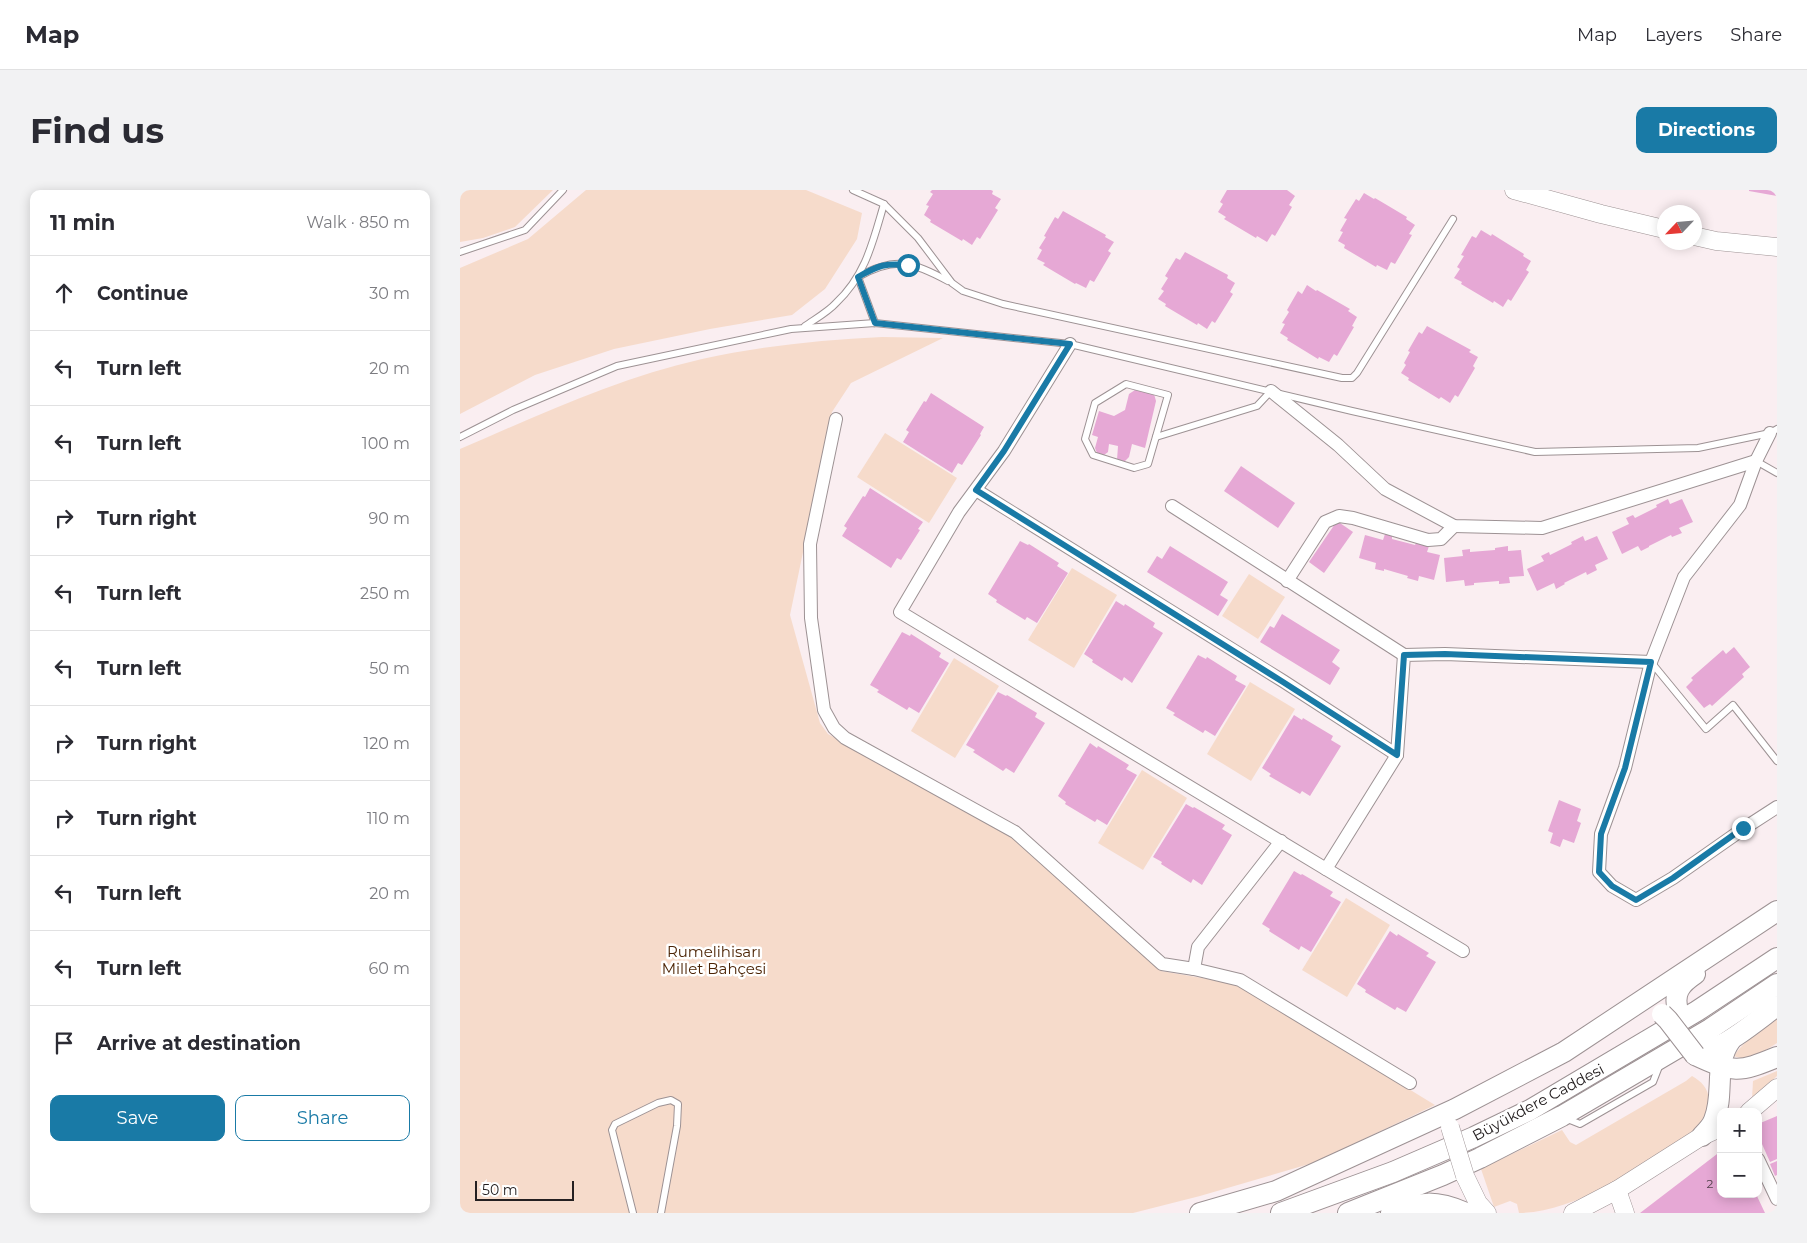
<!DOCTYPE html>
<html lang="en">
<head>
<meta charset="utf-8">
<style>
	body { margin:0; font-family:Montserrat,sans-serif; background:#f2f2f3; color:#2b2b33 }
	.controls { position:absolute; right:15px; bottom:15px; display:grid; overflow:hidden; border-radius:10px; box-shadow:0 2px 12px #0003 }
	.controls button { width:45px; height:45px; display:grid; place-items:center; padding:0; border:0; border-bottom:1px solid #e1e1e2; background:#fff; color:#2b2b33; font:25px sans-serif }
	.compass { position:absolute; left:1197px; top:15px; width:45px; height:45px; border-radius:50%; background:#fff; box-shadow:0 2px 12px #0003; rotate:244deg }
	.scale { position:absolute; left:15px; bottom:12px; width:99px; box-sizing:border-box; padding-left:5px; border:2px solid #252021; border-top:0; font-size:14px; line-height:18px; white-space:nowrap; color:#252021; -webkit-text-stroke:4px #fff; paint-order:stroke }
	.stop { position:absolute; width:15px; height:15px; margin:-11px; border:4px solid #197aa6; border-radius:50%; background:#fff }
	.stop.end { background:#197aa6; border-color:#fff; box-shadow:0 1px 5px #0008 }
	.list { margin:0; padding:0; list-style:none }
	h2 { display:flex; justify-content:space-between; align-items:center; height:65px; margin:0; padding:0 20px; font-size:21px }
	h2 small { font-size:16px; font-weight:400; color:#7c7c81 }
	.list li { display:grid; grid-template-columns:32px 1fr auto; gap:15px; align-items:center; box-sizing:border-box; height:75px; padding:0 20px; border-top:1px solid #e1e1e2 }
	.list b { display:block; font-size:19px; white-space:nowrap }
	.list em { font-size:16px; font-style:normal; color:#7c7c81 }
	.actions { display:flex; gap:10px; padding:15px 20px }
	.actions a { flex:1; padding:11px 0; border:1px solid #197aa6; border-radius:10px; text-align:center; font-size:18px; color:#197aa6 }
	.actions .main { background:#197aa6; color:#fff }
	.icon { flex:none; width:28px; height:28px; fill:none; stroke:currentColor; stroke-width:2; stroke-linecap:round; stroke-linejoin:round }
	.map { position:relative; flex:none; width:1317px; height:1023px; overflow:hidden; border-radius:10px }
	header { display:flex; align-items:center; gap:30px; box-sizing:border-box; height:70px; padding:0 25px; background:#fff; border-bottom:1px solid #e1e1e2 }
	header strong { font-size:24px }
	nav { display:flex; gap:28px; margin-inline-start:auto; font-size:18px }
	.intro { display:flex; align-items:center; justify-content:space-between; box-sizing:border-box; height:120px; padding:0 30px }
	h1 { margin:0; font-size:35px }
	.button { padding:12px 22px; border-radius:10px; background:#197aa6; color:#fff; font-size:18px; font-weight:700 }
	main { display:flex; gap:30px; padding:0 30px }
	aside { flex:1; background:#fff; border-radius:10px; box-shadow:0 2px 12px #0003 }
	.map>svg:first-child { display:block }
	.green { fill:#f6dbcb }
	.building { fill:#e6a8d5 }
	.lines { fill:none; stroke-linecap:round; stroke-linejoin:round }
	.lane-casing { stroke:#9d9294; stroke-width:8 }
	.street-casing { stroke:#9d9294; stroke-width:14 }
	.secondary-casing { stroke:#9d9294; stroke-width:19 }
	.primary-casing { stroke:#9d9294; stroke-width:22 }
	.lane { stroke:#fff; stroke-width:6 }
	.street { stroke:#fff; stroke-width:12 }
	.secondary { stroke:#fff; stroke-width:18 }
	.primary { stroke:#fff; stroke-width:20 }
	.secondary-bridge-casing { stroke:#9d9294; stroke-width:19; stroke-linecap:butt }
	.primary-bridge-casing { stroke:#9d9294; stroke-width:22; stroke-linecap:butt }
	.secondary-bridge { stroke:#fff; stroke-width:18 }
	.primary-bridge { stroke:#fff; stroke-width:20 }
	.route { stroke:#197aa6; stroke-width:6 }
	.labels { text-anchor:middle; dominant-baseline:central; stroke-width:5; stroke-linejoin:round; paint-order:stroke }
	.number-label { font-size:12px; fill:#55424e }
	.park-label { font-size:15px; fill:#4c2405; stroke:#fff }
	.street-label { font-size:15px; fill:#252021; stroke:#fff }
</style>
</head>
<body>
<header>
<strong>Map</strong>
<nav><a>Map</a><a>Layers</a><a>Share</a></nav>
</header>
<div class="intro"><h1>Find us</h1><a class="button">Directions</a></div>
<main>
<aside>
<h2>11 min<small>Walk · 850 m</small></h2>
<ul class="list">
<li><svg class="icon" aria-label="ahead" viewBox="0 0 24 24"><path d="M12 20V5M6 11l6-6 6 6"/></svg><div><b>Continue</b></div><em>30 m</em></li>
<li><svg class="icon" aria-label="left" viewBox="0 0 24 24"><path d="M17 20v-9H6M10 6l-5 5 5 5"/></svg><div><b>Turn left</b></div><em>20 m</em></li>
<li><svg class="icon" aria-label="left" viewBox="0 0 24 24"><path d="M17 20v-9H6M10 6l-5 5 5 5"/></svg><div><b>Turn left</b></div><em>100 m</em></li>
<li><svg class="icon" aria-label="right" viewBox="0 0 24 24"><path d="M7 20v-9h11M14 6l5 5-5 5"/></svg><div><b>Turn right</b></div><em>90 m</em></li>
<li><svg class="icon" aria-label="left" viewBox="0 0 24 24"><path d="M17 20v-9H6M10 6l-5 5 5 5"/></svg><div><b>Turn left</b></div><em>250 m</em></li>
<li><svg class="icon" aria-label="left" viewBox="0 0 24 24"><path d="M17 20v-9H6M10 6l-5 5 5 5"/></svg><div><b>Turn left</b></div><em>50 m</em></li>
<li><svg class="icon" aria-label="right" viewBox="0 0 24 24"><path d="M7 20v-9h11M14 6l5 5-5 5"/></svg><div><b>Turn right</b></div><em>120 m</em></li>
<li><svg class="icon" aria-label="right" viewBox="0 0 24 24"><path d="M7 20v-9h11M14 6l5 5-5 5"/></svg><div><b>Turn right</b></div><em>110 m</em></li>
<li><svg class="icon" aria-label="left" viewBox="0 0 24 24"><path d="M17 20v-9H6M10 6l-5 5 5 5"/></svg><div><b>Turn left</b></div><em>20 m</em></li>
<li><svg class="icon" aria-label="left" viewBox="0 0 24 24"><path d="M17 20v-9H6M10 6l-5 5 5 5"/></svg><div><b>Turn left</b></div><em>60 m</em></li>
<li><svg class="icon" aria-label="arrive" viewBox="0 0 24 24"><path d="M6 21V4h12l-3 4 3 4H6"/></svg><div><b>Arrive at destination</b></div></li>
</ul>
<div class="actions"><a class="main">Save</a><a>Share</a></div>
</aside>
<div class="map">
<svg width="1317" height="1023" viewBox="0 0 1317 1023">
	<rect width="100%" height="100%" fill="#faeef1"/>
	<g class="green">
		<path d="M 0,0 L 93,0 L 55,37 L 23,48 L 0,52 Z"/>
		<path d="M 126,0 L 346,0 L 402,23 L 397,49 L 365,99 L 332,125 L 250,139 L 154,159 L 75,185 L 0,224 L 0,78 L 68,49 Z"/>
		<path d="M 422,147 L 483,148 L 391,193 L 372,222 L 330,425 L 360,533 L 368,544 L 557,649 L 701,781 L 777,794 L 975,915 L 856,972 L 740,1006 L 673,1023 L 0,1023 L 0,259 C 79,225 158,188 242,169 C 301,156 361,150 422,147 Z"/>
		<path d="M 425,243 L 497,288 L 469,333 L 397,287 Z"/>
		<path d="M 612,378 L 657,405 L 614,478 L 568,450 Z"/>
		<path d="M 789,384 L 825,407 L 798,449 L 762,426 Z"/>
		<path d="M 494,468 L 539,496 L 495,568 L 451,541 Z"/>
		<path d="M 790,492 L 835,519 L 791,591 L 747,564 Z"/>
		<path d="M 682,580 L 727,608 L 683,680 L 638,653 Z"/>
		<path d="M 886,708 L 930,735 L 887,807 L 842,780 Z"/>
		<path d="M 1317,829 L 1317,853 C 1304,861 1289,873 1274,866 C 1284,850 1302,840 1317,829 Z"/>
		<path d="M 1317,881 L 1317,886 L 1292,909 L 1293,891 Z"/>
		<path d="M 1232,886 C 1241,891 1248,898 1249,909 C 1249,918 1246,931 1240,938 C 1236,943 1227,947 1222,951 C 1182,980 1109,1023 1059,1023 L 1057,1014 L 1050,1011 L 1034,1017 L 1021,979 L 1102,940 L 1110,952 L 1116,955 L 1226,891 Z"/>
	</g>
	<g class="building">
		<path d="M 472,0 L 531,0 L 533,1 L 532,4 L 541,9 L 535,18 L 538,20 L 520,49 L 517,47 L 512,55 L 503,49 L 502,51 L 470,32 L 471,30 L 464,25 L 469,16 L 466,15 L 473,4 L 470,2 Z"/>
		<path d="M 767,0 L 827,0 L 835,6 L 829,15 L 832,17 L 815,46 L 812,44 L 807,52 L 797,46 L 796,48 L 764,29 L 766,27 L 758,22 L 763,14 L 760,12 Z"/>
		<path d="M 1289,0 L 1317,0 L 1317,6 L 1289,1 Z"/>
		<path d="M 904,3 L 914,9 L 915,8 L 947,27 L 946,29 L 955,35 L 949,44 L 952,45 L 935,74 L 931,72 L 927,80 L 917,75 L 916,77 L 884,58 L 885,55 L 878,51 L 883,42 L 880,41 L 887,29 L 884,28 L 896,9 L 899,11 Z"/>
		<path d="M 603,21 L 646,45 L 645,47 L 654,52 L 648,61 L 651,63 L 634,92 L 630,90 L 626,98 L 616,93 L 615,94 L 583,75 L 585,73 L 577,69 L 582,60 L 579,58 L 586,47 L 584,46 L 595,27 L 598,29 Z"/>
		<path d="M 1021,40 L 1031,46 L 1032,44 L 1064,64 L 1063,66 L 1071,71 L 1066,80 L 1069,82 L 1051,111 L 1048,109 L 1043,117 L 1034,111 L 1033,113 L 1001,94 L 1002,92 L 994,88 L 1000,79 L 997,77 L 1004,66 L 1001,65 L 1012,46 L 1016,48 Z"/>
		<path d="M 725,62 L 768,85 L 767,88 L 775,93 L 770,102 L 773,104 L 755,133 L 752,131 L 747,139 L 738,133 L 737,135 L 705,116 L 706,114 L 698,109 L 704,101 L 701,99 L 708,88 L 705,86 L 716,68 L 720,70 Z"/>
		<path d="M 847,95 L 856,101 L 857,100 L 890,119 L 888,121 L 897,127 L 892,136 L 894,137 L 877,166 L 874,164 L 869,172 L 859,167 L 858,169 L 827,150 L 828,148 L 820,143 L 825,134 L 822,133 L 829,122 L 827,120 L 838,101 L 842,104 Z"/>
		<path d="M 967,136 L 1011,160 L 1009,162 L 1018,167 L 1013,176 L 1015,178 L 998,207 L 995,205 L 990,213 L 981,207 L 979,209 L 948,190 L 949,188 L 941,183 L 946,175 L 944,173 L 950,162 L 948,161 L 959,142 L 962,144 Z"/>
		<path d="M 675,200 L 694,204 L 696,211 L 685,258 L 672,254 L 669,267 L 664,272 L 657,270 L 658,256 L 649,254 L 648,262 L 644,265 L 637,263 L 635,258 L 638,247 L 632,245 L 639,221 L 654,226 L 665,220 L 669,204 Z"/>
		<path d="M 471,203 L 524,237 L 520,244 L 521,245 L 502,275 L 498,273 L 492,283 L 443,252 L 449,242 L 446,240 L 464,211 L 466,212 Z"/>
		<path d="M 781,276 L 835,313 L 818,338 L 764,301 Z"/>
		<path d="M 410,298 L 463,332 L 458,339 L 460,340 L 441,370 L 437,368 L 431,378 L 382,346 L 387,338 L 384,336 L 403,306 L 405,307 Z"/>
		<path d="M 1208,309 L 1210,314 L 1222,309 L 1233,332 L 1219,338 L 1222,343 L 1212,347 L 1211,345 L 1189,356 L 1189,357 L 1181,361 L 1178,356 L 1162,364 L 1152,342 L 1169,334 L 1166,328 L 1173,325 L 1175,328 L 1197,317 L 1196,315 Z"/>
		<path d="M 877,331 L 893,342 L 864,383 L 849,372 Z"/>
		<path d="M 925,344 L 932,346 L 932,349 L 955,355 L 956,353 L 969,356 L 967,362 L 980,365 L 974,390 L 959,386 L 958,391 L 947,388 L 948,386 L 924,379 L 924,381 L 915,379 L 916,373 L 899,368 L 905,345 L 923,350 Z"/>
		<path d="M 1123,346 L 1125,351 L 1137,346 L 1148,369 L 1135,375 L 1137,380 L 1127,385 L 1126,382 L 1104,393 L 1105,394 L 1096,399 L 1094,393 L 1077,401 L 1067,379 L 1084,371 L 1081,366 L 1089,362 L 1090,365 L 1112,354 L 1111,352 Z"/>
		<path d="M 560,351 L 568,355 L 569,354 L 599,373 L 597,376 L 608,383 L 577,433 L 567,427 L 565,430 L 536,412 L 537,410 L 528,404 Z"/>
		<path d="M 710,356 L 768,392 L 760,405 L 768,410 L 758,426 L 687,382 L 697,366 L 702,369 Z"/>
		<path d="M 1048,356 L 1048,361 L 1061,360 L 1064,386 L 1049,387 L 1050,393 L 1039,394 L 1039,391 L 1014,393 L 1014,395 L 1005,396 L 1004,390 L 986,392 L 984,368 L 1003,366 L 1002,360 L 1010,359 L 1010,362 L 1035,360 L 1035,358 Z"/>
		<path d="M 656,411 L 664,416 L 665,414 L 695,433 L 693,437 L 703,443 L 672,493 L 664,487 L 662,491 L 632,472 L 633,470 L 624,464 Z"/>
		<path d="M 822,424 L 880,460 L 872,472 L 880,478 L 870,495 L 800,452 L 810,436 L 814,438 Z"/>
		<path d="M 442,442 L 450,446 L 451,444 L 481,463 L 479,467 L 489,473 L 459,523 L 449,517 L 447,520 L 417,502 L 419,500 L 410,495 Z"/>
		<path d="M 1274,457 L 1290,477 L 1282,484 L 1284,487 L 1252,516 L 1250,514 L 1244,518 L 1226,497 L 1233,490 L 1231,488 L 1263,460 L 1266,464 Z"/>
		<path d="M 738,465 L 746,469 L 747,467 L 777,486 L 775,490 L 786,496 L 755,546 L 745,540 L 743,543 L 713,525 L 715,523 L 706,518 Z"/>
		<path d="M 538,502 L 546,506 L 547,505 L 577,523 L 575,527 L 585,533 L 554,583 L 546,578 L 543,581 L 513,562 L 515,560 L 506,555 Z"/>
		<path d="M 834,525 L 842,530 L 843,528 L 873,546 L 871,550 L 881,556 L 850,606 L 842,601 L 840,604 L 809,586 L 811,584 L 802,578 Z"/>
		<path d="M 630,553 L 637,558 L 638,556 L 669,575 L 666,579 L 677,585 L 647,635 L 637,629 L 635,632 L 605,614 L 606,612 L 598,606 Z"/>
		<path d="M 1099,610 L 1121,619 L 1117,631 L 1121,633 L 1114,653 L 1103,649 L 1100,657 L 1090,653 L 1093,643 L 1088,641 Z"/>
		<path d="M 726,614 L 733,618 L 734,617 L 765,635 L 762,639 L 772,645 L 742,695 L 733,689 L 731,693 L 701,674 L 702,672 L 693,667 Z"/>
		<path d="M 834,681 L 841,685 L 842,684 L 873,702 L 870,706 L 881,712 L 851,762 L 841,756 L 839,760 L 809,741 L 810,739 L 802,734 Z"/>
		<path d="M 930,741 L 937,746 L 938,744 L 969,763 L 966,766 L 976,772 L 946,822 L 937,817 L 935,820 L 905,802 L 906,800 L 897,794 Z"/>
		<path d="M 1317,926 L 1317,969 L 1310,972 L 1298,945 L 1298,934 Z"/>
		<path d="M 1261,961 L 1261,1004 L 1296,1004 L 1305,1023 L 1180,1023 Z"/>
		<path d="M 1317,971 L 1317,985 L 1315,986 L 1310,974 Z"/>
	</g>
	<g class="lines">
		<g class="lane-casing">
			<g id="lane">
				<path d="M 393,0 L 424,14 L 458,48 L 492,93 L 503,101 L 543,114 L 882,188 L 892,188 L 897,183 L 993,29"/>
				<path d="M 0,62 L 65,40 L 103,0"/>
				<path d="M 415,133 L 398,87 C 435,66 453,72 488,91"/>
				<path d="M 345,136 C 355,129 368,122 376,113 C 406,85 413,51 424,14"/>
				<path d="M 666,194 L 708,205 L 688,274 L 674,278 L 633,265 L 625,249 L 635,213 Z"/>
				<path d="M 0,247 L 53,220 L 157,176 L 331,139 L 415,133 L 610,154 L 892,221 L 1075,262 L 1238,258 L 1310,243 L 1317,239"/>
				<path d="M 696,247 L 797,216 L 811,201"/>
				<path d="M 1296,271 L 1317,283"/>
				<path d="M 1191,472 L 1246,539 L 1273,515 L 1317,571"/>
				<path d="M 1105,928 L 1120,934 L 1193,892 L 1200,874"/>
				<path d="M 173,1023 L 152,940 L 155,934 L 198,913 L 211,910 L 218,914 L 217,936 L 201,1023"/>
			</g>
		</g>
		<g class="street-casing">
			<g id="street">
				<path d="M 610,154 L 544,261 L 499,322 L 440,422 L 866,679 L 937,565 L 944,465 L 985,464 L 1191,472"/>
				<path d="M 811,201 L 878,255 L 925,299 L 994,336 L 1082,338 L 1296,271"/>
				<path d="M 376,229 L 350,354 L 351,428 L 364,520 L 374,538 L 385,548 L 555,642 L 702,774 L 734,779 L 780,790 L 950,893"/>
				<path d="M 1310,243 L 1296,271 L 1280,315 L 1224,387 L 1191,472 L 1165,578 L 1141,644 L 1139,682 L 1152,696 L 1176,710 L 1213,688 L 1283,639 L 1317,617"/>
				<path d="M 516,300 L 823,491 L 937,565"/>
				<path d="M 712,316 L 944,465"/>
				<path d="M 827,391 L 865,332 L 879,326 L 893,328 L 968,350 L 981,349 L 994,336"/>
				<path d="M 866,679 L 1003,761"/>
				<path d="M 734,779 L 738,757 L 821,651"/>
				<path d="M 1298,969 L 1317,1009"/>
			</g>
		</g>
		<g class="secondary-casing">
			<g id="secondary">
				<path d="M 1054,0 L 1141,24 L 1204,39"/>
				<path d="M 1234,46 L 1256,51 L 1317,57"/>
				<path d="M 1289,922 L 1317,898"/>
				<path d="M 1005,986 L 1018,1013 L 1027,1023"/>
				<path d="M 1157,1000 L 1165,1023"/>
				<path d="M 1113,1023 L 1157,1000 L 1242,946 L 1253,941"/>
			</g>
		</g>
		<g class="primary-casing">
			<g id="primary">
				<path d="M 1218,821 C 1213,803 1220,794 1235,784"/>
				<path d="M 1240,849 C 1244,852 1249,856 1254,856 C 1266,857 1305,824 1317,816"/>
				<path d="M 1235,865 C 1274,883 1278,883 1317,867"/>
				<path d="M 1242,946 C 1246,942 1252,936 1254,930 C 1265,904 1253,874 1271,850"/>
				<path d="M 740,1023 L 816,1001 L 995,919 L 1104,862 L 1317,721"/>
				<path d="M 821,1023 L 933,982 L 1014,947 L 1070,920 L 1237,821 L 1317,768"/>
				<path d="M 888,1023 L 983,985 L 1020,968 L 1102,926 L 1250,839 L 1317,794"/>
				<path d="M 931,1023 C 960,1011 976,1010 1006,1023"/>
			</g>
		</g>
		<use href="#lane" class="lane"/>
		<use href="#street" class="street"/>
		<use href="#secondary" class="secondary"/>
		<use href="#primary" class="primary"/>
		<g class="secondary-bridge-casing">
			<path id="secondary-bridge" d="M 990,937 L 1005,986"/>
		</g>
		<g class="primary-bridge-casing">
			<path id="primary-bridge" d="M 1202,824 L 1208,830 L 1235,865"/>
		</g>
		<use href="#secondary-bridge" class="secondary-bridge"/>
		<use href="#primary-bridge" class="primary-bridge"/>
	</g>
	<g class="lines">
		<path class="route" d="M 448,75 C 425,73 419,75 398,87 L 415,133 L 610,154 L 544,261 L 516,300 L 823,492 L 937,565 L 944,465 L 985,464 L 1191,472 L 1165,578 L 1141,644 L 1139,682 L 1152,696 L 1176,710 L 1213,688 L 1283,638"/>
	</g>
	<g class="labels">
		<g class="number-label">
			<text x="1250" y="993">2</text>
		</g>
		<g class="park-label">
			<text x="254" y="761">Rumelihisarı<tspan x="254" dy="17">Millet Bahçesi</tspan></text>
		</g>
		<g class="street-label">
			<text transform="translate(1078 912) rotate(-28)">Büyükdere Caddesi</text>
		</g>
	</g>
</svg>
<div class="controls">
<button>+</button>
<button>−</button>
</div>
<svg class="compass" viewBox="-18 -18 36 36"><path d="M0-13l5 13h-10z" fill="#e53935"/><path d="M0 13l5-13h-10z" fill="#7c7c81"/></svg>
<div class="scale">50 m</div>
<div class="stop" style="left:448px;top:75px"></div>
<div class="stop end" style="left:1283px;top:638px"></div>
</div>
</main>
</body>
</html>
